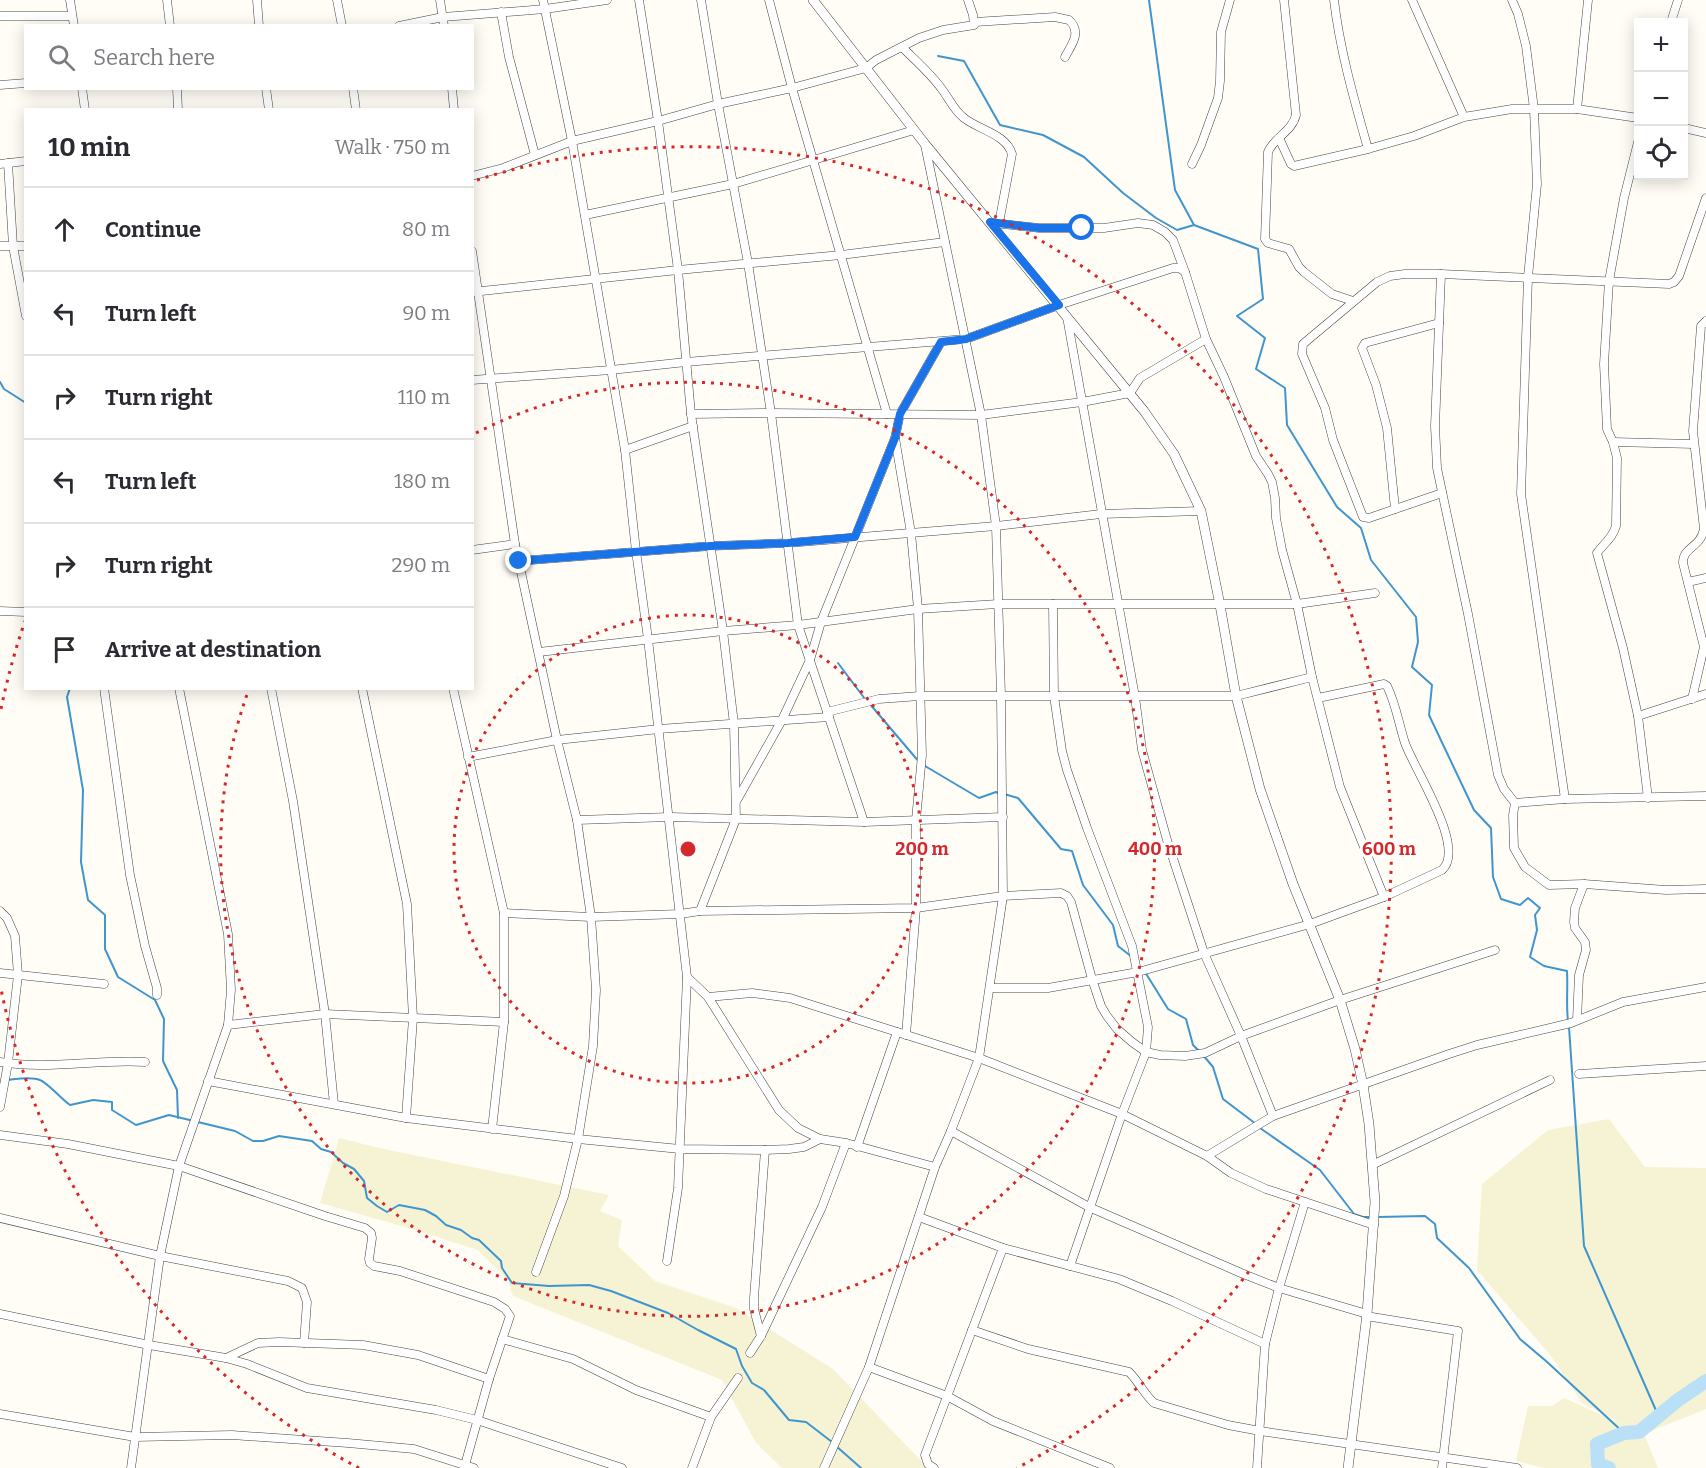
<!DOCTYPE html>
<html lang="en">
<head>
<meta charset="utf-8">
<style>
	body { margin:0; font-family:Bitter,serif; background:#f2f2f3; color:#2b2b33 }
	.controls { position:absolute; right:18px; top:18px; display:grid; overflow:hidden; border-radius:0px; box-shadow:0 3px 15px #0003 }
	.controls button { width:54px; height:54px; display:grid; place-items:center; padding:0; border:0; border-bottom:2px solid #e1e1e2; background:#fff; color:#2b2b33; font:30px sans-serif }
	.stop { position:absolute; width:18px; height:18px; margin:-14px; border:4px solid #1a73e8; border-radius:50%; background:#fff }
	.stop.end { background:#1a73e8; border-color:#fff; box-shadow:0 2px 6px #0008 }
	.list { margin:0; padding:0; list-style:none }
	h2 { display:flex; justify-content:space-between; align-items:center; height:78px; margin:0; padding:0 24px; font-size:26px }
	h2 small { font-size:20px; font-weight:400; color:#7c7c81 }
	.list li { display:grid; grid-template-columns:39px 1fr auto; gap:18px; align-items:center; box-sizing:border-box; height:84px; padding:0 24px; border-top:2px solid #e1e1e2 }
	.list b { display:block; font-size:22px; white-space:nowrap }
	.list em { font-size:20px; font-style:normal; color:#7c7c81 }
	.icon { flex:none; width:33px; height:33px; fill:none; stroke:currentColor; stroke-width:2; stroke-linecap:round; stroke-linejoin:round }
	.map { position:relative; flex:none; width:1706px; height:1468px; overflow:hidden }
	.search { position:absolute; background:#fff; box-shadow:0 3px 15px #0003; left:24px; top:24px; width:450px; height:66px; display:flex; align-items:center; gap:15px; box-sizing:border-box; padding:0 21px; border-radius:0px; color:#7c7c81; font-size:22px }
	.panel { position:absolute; background:#fff; box-shadow:0 3px 15px #0003; left:24px; top:108px; width:450px; height:582px; border-radius:0px }
	.map>svg:first-child { display:block }
	.farmland { fill:#f6f3d4 }
	.lines { fill:none; stroke-linecap:round; stroke-linejoin:round }
	.stream { stroke:#3f96cf; stroke-width:2 }
	.river { stroke:#b9e0f7; stroke-width:14 }
	.minor-casing { stroke:#444; stroke-width:9 }
	.tertiary-casing { stroke:#444; stroke-width:10 }
	.minor { stroke:#fff; stroke-width:8 }
	.tertiary { stroke:#fff; stroke-width:9 }
	.route { stroke:#1a73e8; stroke-width:8 }
	.ring { fill:none; stroke:#d62828; stroke-width:3; stroke-dasharray:3 6 }
	.centre { fill:#d62828; stroke:#fff; stroke-width:3 }
	.ring-label { font-size:18px; text-anchor:middle; font-weight:bold; fill:#d62828; stroke:#fff; stroke-width:6; stroke-linejoin:round; paint-order:stroke }
</style>
</head>
<body>
<div class="map">
<svg width="1706" height="1468" viewBox="0 0 1706 1468">
	<rect width="100%" height="100%" fill="#fffdf5"/>
	<g class="farmland">
		<path d="M 1609,1119 L 1645,1167 L 1706,1168 L 1706,1409 L 1644,1434 L 1658,1468 L 1544,1468 L 1516,1461 L 1528,1406 L 1552,1406 L 1564,1398 L 1624,1425 L 1582,1403 L 1551,1356 L 1477,1270 L 1482,1184 L 1548,1130 Z"/>
		<path d="M 339,1138 L 379,1148 L 609,1195 L 600,1211 L 622,1220 L 618,1246 L 655,1281 L 736,1308 L 833,1369 L 928,1468 L 782,1468 L 756,1443 L 722,1380 L 513,1296 L 507,1279 L 478,1250 L 405,1227 L 320,1203 Z"/>
	</g>
	<g class="lines">
		<g class="stream">
			<path d="M 1149,0 L 1175,190 L 1194,225 L 1258,249 L 1263,299 L 1237,316 L 1265,338 L 1256,369 L 1285,388 L 1287,425 L 1337,507 L 1361,528 L 1371,560 L 1416,617 L 1418,642 L 1412,667 L 1432,685 L 1429,715 L 1474,810 L 1491,828 L 1493,877 L 1501,899 L 1520,905 L 1528,898 L 1540,908 L 1535,915 L 1537,930 L 1530,957 L 1544,966 L 1567,971 C 1568,988 1566,1004 1568,1021"/>
			<path d="M 938,56 L 964,61 L 1000,125 L 1043,135 L 1084,157 L 1123,193 L 1156,218 L 1177,230 L 1194,225"/>
			<path d="M 0,382 L 4,389 L 26,403"/>
			<path d="M 838,663 L 865,699"/>
			<path d="M 70,688 L 67,697 L 83,790 L 81,862 L 88,900 L 105,915 L 105,949 L 118,977 L 155,1000 L 164,1019 L 163,1061 L 177,1090 L 178,1118"/>
			<path d="M 869,703 L 920,763"/>
			<path d="M 925,766 L 979,798 L 996,792 L 998,793"/>
			<path d="M 1004,794 L 1018,798 L 1061,849 L 1072,851 L 1083,885 L 1113,925 L 1118,946 L 1132,957"/>
			<path d="M 1145,972 L 1168,1009 L 1186,1019 L 1193,1045 L 1199,1051"/>
			<path d="M 1569,1027 L 1584,1246 L 1658,1415"/>
			<path d="M 1203,1055 L 1213,1067 L 1223,1099 L 1256,1124"/>
			<path d="M 7,1080 C 17,1079 31,1076 40,1080 C 48,1083 61,1099 70,1105 L 93,1100 L 112,1102 L 112,1110 L 136,1125 L 169,1115 L 235,1131 L 253,1141 L 263,1141 L 279,1136 L 312,1141 L 321,1149 L 331,1152 L 343,1163 L 354,1169 L 364,1181 L 367,1198 L 377,1206 L 387,1212 L 399,1205 L 425,1210 L 436,1216 L 446,1225 L 461,1230 L 472,1238 L 479,1240 L 501,1261 L 502,1268 L 512,1283 L 549,1286 L 589,1285 L 611,1291 L 668,1313 L 698,1330 L 736,1349 L 742,1366 L 752,1383 L 764,1390 L 789,1420 L 806,1422 L 832,1442"/>
			<path d="M 1260,1128 L 1320,1170 L 1354,1214 L 1363,1217 L 1372,1217"/>
			<path d="M 1378,1217 L 1425,1216 L 1435,1224 L 1437,1238 L 1469,1268 L 1520,1339 L 1546,1361 L 1624,1433"/>
			<path d="M 836,1446 L 861,1468"/>
		</g>
		<path class="river" d="M 1609,1468 L 1598,1464 L 1597,1444 L 1624,1433 L 1639,1432 L 1678,1400 L 1706,1381"/>
		<g class="minor-casing">
			<g id="minor">
				<path d="M 70,0 L 74,26"/>
				<path d="M 167,0 L 170,26"/>
				<path d="M 257,0 L 259,26"/>
				<path d="M 337,0 L 342,26"/>
				<path d="M 440,0 L 444,26"/>
				<path d="M 543,0 L 572,141 L 625,450 L 636,551 L 648,639 L 687,977 L 678,1188 L 667,1261"/>
				<path d="M 639,0 L 658,121 L 678,270 L 691,414 L 723,631 L 734,724 L 736,819 L 700,911"/>
				<path d="M 701,0 L 718,104 L 748,263 L 771,413 L 798,625 L 864,822"/>
				<path d="M 769,0 L 792,88 L 887,414"/>
				<path d="M 1284,0 L 1296,115 C 1292,132 1274,137 1268,152 L 1265,239 L 1268,243 L 1289,249 L 1299,267 L 1304,272 L 1332,294 L 1353,301"/>
				<path d="M 1334,0 C 1340,51 1354,99 1368,149"/>
				<path d="M 1412,0 L 1464,117"/>
				<path d="M 1512,0 L 1518,14 L 1526,46 L 1534,109 L 1537,184 L 1528,277 L 1521,494 L 1565,799"/>
				<path d="M 501,12 L 509,57 L 535,155"/>
				<path d="M 0,16 L 72,16"/>
				<path d="M 975,22 L 1055,17 L 1069,20 C 1082,32 1072,44 1065,57"/>
				<path d="M 1671,22 L 1678,0"/>
				<path d="M 399,26 L 443,17 L 545,9 L 607,0"/>
				<path d="M 902,47 C 915,60 930,73 941,88 C 949,98 954,111 964,118 C 979,130 1006,134 1012,154 L 999,223"/>
				<path d="M 0,85 L 26,83"/>
				<path d="M 82,88 L 85,110"/>
				<path d="M 177,88 L 178,110"/>
				<path d="M 266,88 L 269,110"/>
				<path d="M 353,88 L 356,110"/>
				<path d="M 452,88 L 454,110"/>
				<path d="M 1577,109 L 1588,0"/>
				<path d="M 1684,128 L 1706,133"/>
				<path d="M 1279,138 L 1291,164 L 1294,166 L 1368,149 L 1414,136 L 1464,117 L 1512,109 L 1577,109 L 1638,118"/>
				<path d="M 1638,142 L 1624,198 L 1609,281 L 1604,364 L 1607,429 L 1613,442 L 1617,458 L 1616,526 C 1612,539 1605,542 1597,553 L 1623,648 L 1638,716 L 1648,798"/>
				<path d="M 8,163 L 13,246 L 26,316"/>
				<path d="M 0,164 L 26,161"/>
				<path d="M 1192,164 L 1201,145 L 1218,98 L 1220,81 L 1221,32 L 1230,0"/>
				<path d="M 472,176 L 503,168 L 572,141 L 658,121 L 718,104 L 792,88 L 866,68 L 876,60 L 919,38 L 943,30 L 974,25 L 973,15 L 968,0"/>
				<path d="M 585,215 L 733,184 L 914,130"/>
				<path d="M 994,223 L 1039,228 L 1104,228 L 1138,223 L 1153,225 L 1165,232 L 1173,240 L 1185,272"/>
				<path d="M 0,246 L 26,246"/>
				<path d="M 472,251 L 515,544 L 557,740 L 577,820 L 591,917 L 596,990 L 593,1046 L 578,1139 L 564,1196 L 536,1272"/>
				<path d="M 1441,274 L 1435,426 L 1437,468 L 1468,614 L 1498,775 L 1504,789 L 1515,803 L 1513,815 L 1514,848 L 1525,867 L 1549,885 L 1584,884 L 1666,890 L 1706,889"/>
				<path d="M 472,292 L 678,270 L 841,255 L 945,242"/>
				<path d="M 1067,317 L 1135,697 L 1142,750 L 1167,840 L 1204,953 L 1241,1036 L 1273,1116"/>
				<path d="M 472,380 L 611,370 L 686,362 L 966,339 L 1059,305 L 1173,268 L 1179,268 L 1185,272 L 1206,339 L 1224,377 L 1256,456 L 1268,474 L 1272,482 L 1275,498 L 1276,518 L 1282,550 L 1297,604 L 1375,593"/>
				<path d="M 691,414 L 771,413 L 981,415 L 1082,402 L 1130,393 L 1140,378 L 1206,339"/>
				<path d="M 895,438 L 911,533 L 918,609 L 922,755 L 916,820 L 916,908 L 906,1035"/>
				<path d="M 1613,442 L 1694,444"/>
				<path d="M 625,450 L 693,426"/>
				<path d="M 1442,493 L 1369,518 L 1363,517 L 1333,440 L 1325,408 L 1302,354 L 1303,344 L 1377,282 L 1390,276 L 1405,274 L 1441,274 L 1669,284 L 1674,282 L 1679,276 L 1706,198"/>
				<path d="M 1395,509 L 1387,428 L 1376,385 L 1362,348 L 1365,343 L 1439,323"/>
				<path d="M 472,550 L 515,544"/>
				<path d="M 519,561 L 711,546 L 788,543 L 996,526 L 1101,514 L 1201,511"/>
				<path d="M 1688,582 L 1706,578"/>
				<path d="M 1053,604 L 1054,696 L 1062,751 L 1067,770 L 1087,828 L 1132,946 L 1148,1027 L 1146,1052 L 1122,1114 L 1070,1266"/>
				<path d="M 0,611 L 26,612"/>
				<path d="M 539,652 L 723,631 L 798,625 L 918,609 L 998,604 L 1297,604 L 1312,677 L 1340,787 L 1384,897"/>
				<path d="M 104,688 L 130,875 L 145,946 L 157,988 L 157,995"/>
				<path d="M 271,688 L 293,801 L 325,1014 L 334,1104"/>
				<path d="M 362,688 L 407,904 L 413,1018 L 406,1118"/>
				<path d="M 453,688 L 504,913 L 504,1022 L 492,1129"/>
				<path d="M 1692,699 L 1704,647 L 1683,563 C 1683,546 1700,549 1704,529 L 1693,431 L 1701,326 L 1706,321"/>
				<path d="M 827,712 L 879,699 L 920,696 L 1236,696 L 1312,677"/>
				<path d="M 1638,716 L 1706,694"/>
				<path d="M 468,757 L 557,740 L 659,729 L 829,717"/>
				<path d="M 737,800 L 782,720 L 810,660 L 821,622 L 895,438 L 900,414 L 941,342"/>
				<path d="M 1515,803 L 1565,799 L 1706,796"/>
				<path d="M 577,820 L 670,817 L 864,822 L 1003,817"/>
				<path d="M 0,911 L 7,918 L 15,936 L 18,975 L 8,1063 L 0,1107"/>
				<path d="M 504,913 L 591,917 L 680,914 L 700,911 L 916,908 L 1003,896 L 1061,893 L 1067,896 L 1071,902 L 1092,979 L 1101,1006 L 1107,1016 L 1117,1029 L 1132,1042 L 1146,1052 L 1160,1055 L 1185,1056 L 1205,1053 L 1241,1036 L 1340,1000 L 1495,950"/>
				<path d="M 0,973 L 104,984"/>
				<path d="M 687,977 L 708,997 L 779,1110 L 798,1128 L 820,1139 L 846,1143 L 935,1167"/>
				<path d="M 990,988 L 1048,988 L 1138,972 L 1310,924 L 1384,897 L 1442,870 C 1467,848 1414,769 1405,743 C 1399,725 1396,704 1387,686 L 1384,684 L 1318,698"/>
				<path d="M 708,997 L 752,993 L 790,998 L 979,1058 L 1122,1114 L 1207,1156 L 1231,1173 L 1266,1189 L 1374,1225"/>
				<path d="M 1577,1020 L 1579,975 L 1586,950 L 1585,942 L 1575,928 L 1574,922 L 1575,908 L 1584,884"/>
				<path d="M 228,1025 L 325,1014 L 504,1022"/>
				<path d="M 0,1062 C 48,1070 97,1059 145,1062"/>
				<path d="M 1579,1074 L 1706,1066"/>
				<path d="M 208,1081 L 406,1118 L 578,1139 L 680,1149 L 765,1150 L 789,1149 L 804,1147 L 820,1139"/>
				<path d="M 951,1131 L 1089,1207 L 1241,1273 L 1279,1288 L 1367,1314"/>
				<path d="M 0,1135 L 68,1144 L 179,1166 L 325,1216 L 365,1228 L 371,1233 L 372,1238 L 369,1259 L 370,1263 L 374,1266 L 400,1271 L 494,1302 L 505,1309 L 510,1316 L 489,1379 L 465,1465"/>
				<path d="M 857,1147 L 897,1032"/>
				<path d="M 1207,1156 L 1273,1116 L 1449,1054 L 1477,1045 L 1571,1023 L 1623,1002 L 1706,987"/>
				<path d="M 1372,1165 L 1550,1080"/>
				<path d="M 919,1217 L 1003,1248 L 1119,1279 L 1172,1301 L 1265,1344"/>
				<path d="M 0,1218 L 160,1256 L 288,1281 L 302,1288 L 307,1302 L 304,1343"/>
				<path d="M 0,1314 L 149,1345 L 226,1358 L 247,1364 L 307,1388 L 436,1410 L 477,1420 L 622,1468"/>
				<path d="M 1366,1316 L 1458,1331 L 1442,1468"/>
				<path d="M 972,1330 L 1028,1349 L 1129,1372 C 1139,1382 1144,1394 1154,1403 L 1228,1425 L 1260,1431 L 1517,1468"/>
				<path d="M 761,1336 L 754,1309 L 754,1298 L 765,1150"/>
				<path d="M 502,1339 L 573,1359 L 636,1390 L 711,1417"/>
				<path d="M 750,1353 L 761,1336 L 822,1207 L 846,1143"/>
				<path d="M 226,1358 L 258,1343 L 279,1342 L 363,1345 L 418,1355 L 489,1379"/>
				<path d="M 869,1367 L 947,1396 L 993,1421 L 1110,1468"/>
				<path d="M 0,1414 L 135,1437 L 232,1435 L 348,1443 L 414,1449 L 474,1468"/>
				<path d="M 131,1468 L 160,1256 L 179,1166 L 228,1025 L 231,990 L 228,934 L 179,688"/>
				<path d="M 692,1468 L 711,1417 L 738,1378"/>
				<path d="M 824,1468 L 869,1367 L 935,1167 L 951,1131 L 979,1058 L 1003,896 L 1001,696 L 996,526 L 981,415 L 925,145"/>
				<path d="M 934,1468 L 928,1464 L 925,1455 L 1003,1248"/>
				<path d="M 1257,1468 L 1265,1344 L 1279,1288 L 1305,1202"/>
			</g>
		</g>
		<g class="tertiary-casing">
			<path id="tertiary" d="M 813,0 L 925,144 L 1144,411 L 1174,454 L 1201,511 L 1220,605 L 1236,696 L 1260,789 L 1293,884 L 1340,1000 L 1355,1049 L 1363,1085 L 1369,1124 L 1375,1202 L 1367,1314 L 1348,1468"/>
		</g>
		<use href="#minor" class="minor"/>
		<use href="#tertiary" class="tertiary"/>
	</g>
	<g class="lines">
		<path class="route" d="M 519,561 L 711,546 L 788,543 L 855,537 L 895,438 L 900,414 L 941,342 L 966,339 L 1059,305 L 990,222 L 1039,228 L 1082,228"/>
	</g>
	<g class="ring">
		<circle cx="688" cy="849" r="234"/>
		<path d="M476 433A467 467 0 1 1 249 689"/>
		<path d="M359 1468A701 701 0 0 1 1 989M1 709A701 701 0 0 1 25 621M477 180A701 701 0 0 1 1017 1468"/>
	</g>
	<circle cx="688" cy="849" r="9" class="centre"/>
	<g class="ring-label">
		<text x="922" y="855">200 m</text>
		<text x="1155" y="855">400 m</text>
		<text x="1389" y="855">600 m</text>
	</g>
</svg>
<div class="controls">
<button>+</button>
<button>−</button>
<button><svg class="icon" aria-label="locate" viewBox="0 0 24 24"><circle cx="12" cy="12" r="6"/><path d="M12 2v4M12 18v4M2 12h4M18 12h4"/></svg></button>
</div>
<div class="stop" style="left:1082px;top:228px"></div>
<div class="stop end" style="left:519px;top:561px"></div>
<div class="search"><svg class="icon" aria-label="search" viewBox="0 0 24 24"><circle cx="10" cy="10" r="6"/><path d="M15 15l6 6"/></svg>Search here</div>
<section class="panel">
<h2>10 min<small>Walk · 750 m</small></h2>
<ul class="list">
<li><svg class="icon" aria-label="ahead" viewBox="0 0 24 24"><path d="M12 20V5M6 11l6-6 6 6"/></svg><div><b>Continue</b></div><em>80 m</em></li>
<li><svg class="icon" aria-label="left" viewBox="0 0 24 24"><path d="M17 20v-9H6M10 6l-5 5 5 5"/></svg><div><b>Turn left</b></div><em>90 m</em></li>
<li><svg class="icon" aria-label="right" viewBox="0 0 24 24"><path d="M7 20v-9h11M14 6l5 5-5 5"/></svg><div><b>Turn right</b></div><em>110 m</em></li>
<li><svg class="icon" aria-label="left" viewBox="0 0 24 24"><path d="M17 20v-9H6M10 6l-5 5 5 5"/></svg><div><b>Turn left</b></div><em>180 m</em></li>
<li><svg class="icon" aria-label="right" viewBox="0 0 24 24"><path d="M7 20v-9h11M14 6l5 5-5 5"/></svg><div><b>Turn right</b></div><em>290 m</em></li>
<li><svg class="icon" aria-label="arrive" viewBox="0 0 24 24"><path d="M6 21V4h12l-3 4 3 4H6"/></svg><div><b>Arrive at destination</b></div></li>
</ul>
</section>
</div>
</body>
</html>
